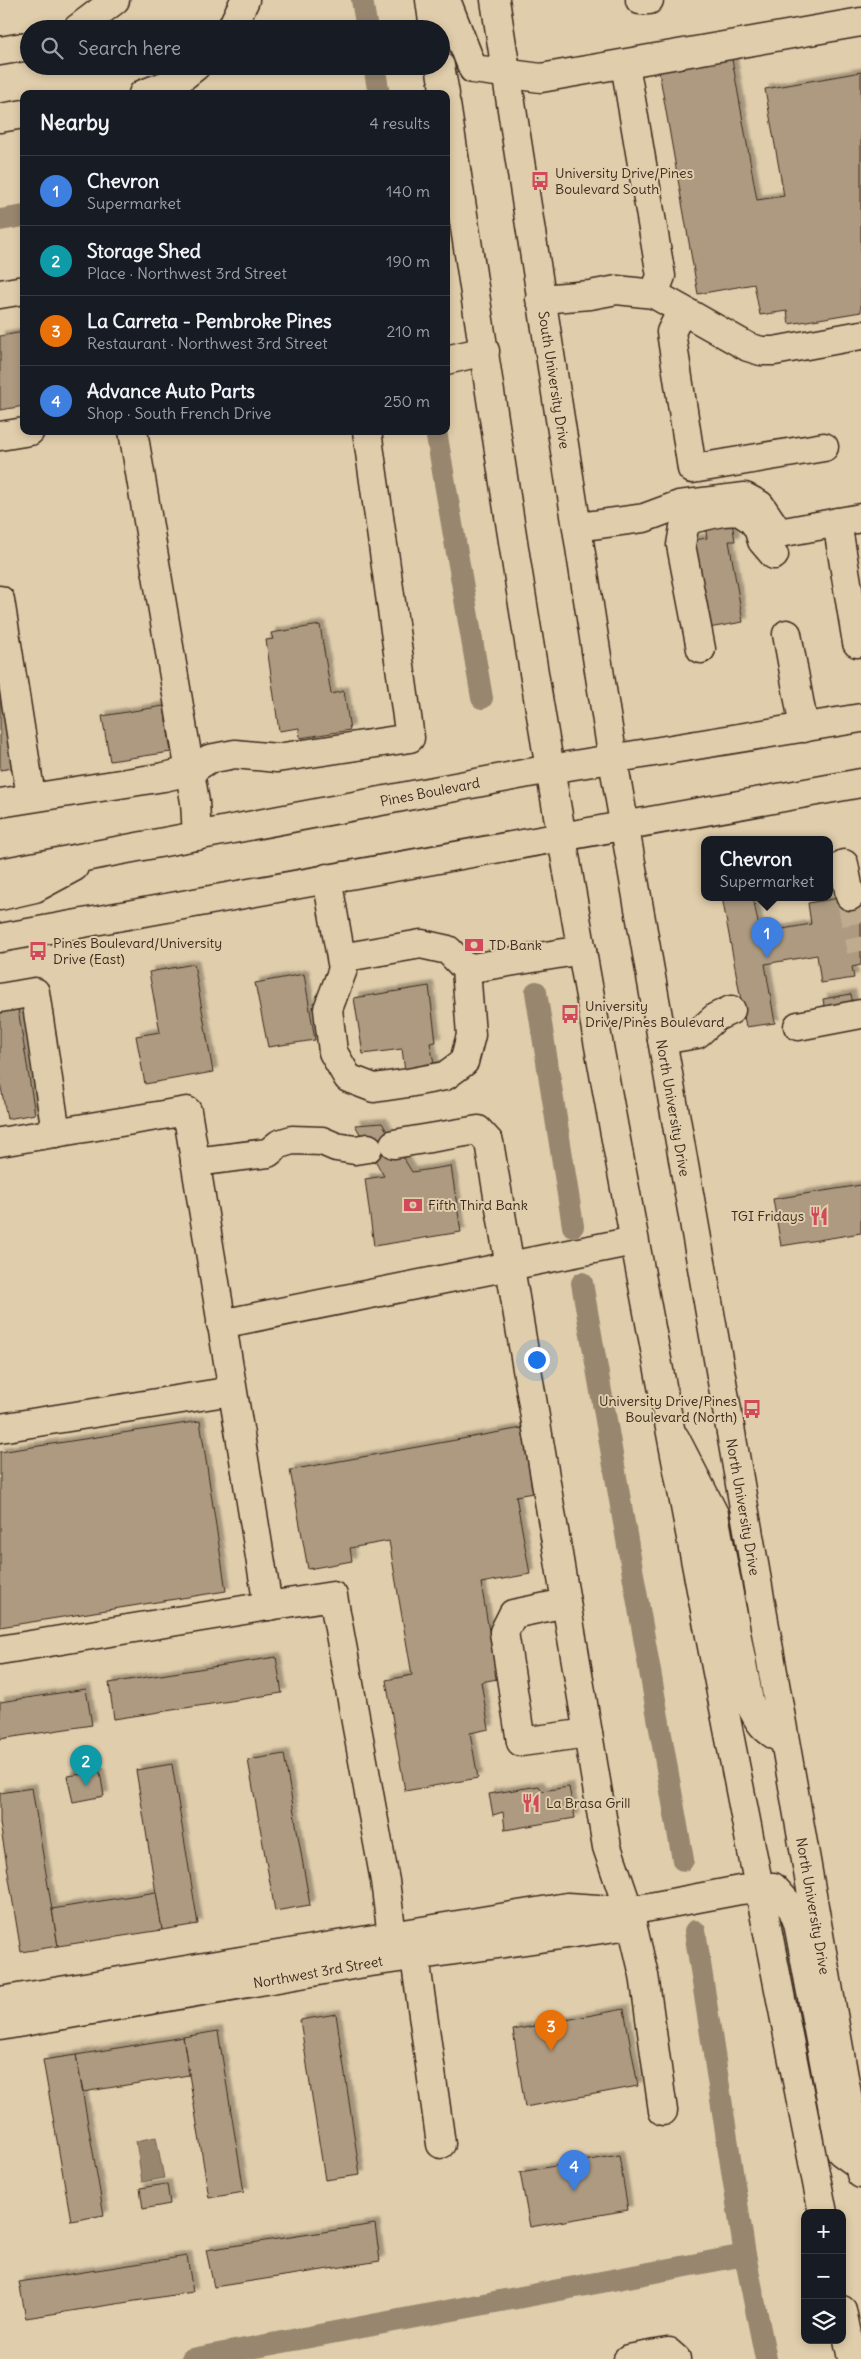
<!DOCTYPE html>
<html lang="en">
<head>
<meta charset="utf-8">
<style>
	body { margin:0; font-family:Delius,sans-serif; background:#20242c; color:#f1f3f6 }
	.controls { position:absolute; right:15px; bottom:15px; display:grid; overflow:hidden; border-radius:10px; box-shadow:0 2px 8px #0003 }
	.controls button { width:45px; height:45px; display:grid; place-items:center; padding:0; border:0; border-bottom:1px solid #363941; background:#171b24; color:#f1f3f6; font:25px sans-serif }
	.you { position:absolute; left:536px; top:1359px; width:18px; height:18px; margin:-12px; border:4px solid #fff; border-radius:50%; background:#1a73e8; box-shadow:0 0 0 8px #1a73e833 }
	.badge { display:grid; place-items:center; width:32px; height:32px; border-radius:50%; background:#0f766e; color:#fff; font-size:16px; font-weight:700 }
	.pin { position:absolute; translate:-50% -41px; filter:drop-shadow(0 1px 2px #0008) }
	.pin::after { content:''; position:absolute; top:26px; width:18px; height:15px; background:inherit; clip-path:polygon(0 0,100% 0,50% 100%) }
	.popup { position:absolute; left:701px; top:836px; width:132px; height:65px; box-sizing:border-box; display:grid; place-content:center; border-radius:10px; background:#171b24; filter:drop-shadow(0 1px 4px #0005); font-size:16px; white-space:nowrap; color:#9ea1a6 }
	.popup b { font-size:19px; color:#f1f3f6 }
	.popup::after { content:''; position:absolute; left:50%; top:100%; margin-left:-10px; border:10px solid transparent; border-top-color:#171b24 }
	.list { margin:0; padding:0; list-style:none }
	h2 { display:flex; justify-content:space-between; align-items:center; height:65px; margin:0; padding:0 20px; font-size:21px }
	h2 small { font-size:16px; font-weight:400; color:#9ea1a6 }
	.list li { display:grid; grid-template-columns:32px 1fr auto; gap:15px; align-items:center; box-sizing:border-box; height:70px; padding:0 20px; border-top:1px solid #363941 }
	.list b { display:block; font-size:19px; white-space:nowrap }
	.list p { margin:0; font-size:16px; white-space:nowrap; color:#9ea1a6 }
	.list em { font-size:16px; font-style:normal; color:#9ea1a6 }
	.icon { flex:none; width:28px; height:28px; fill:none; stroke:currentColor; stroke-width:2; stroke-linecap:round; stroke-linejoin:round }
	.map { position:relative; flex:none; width:861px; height:2359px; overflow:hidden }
	.search { position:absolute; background:#171b24; box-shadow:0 2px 8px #0003; left:20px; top:20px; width:430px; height:55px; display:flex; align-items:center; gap:12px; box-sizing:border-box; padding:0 18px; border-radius:28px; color:#9ea1a6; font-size:19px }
	.panel { position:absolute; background:#171b24; box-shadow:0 2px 8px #0003; left:20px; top:90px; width:430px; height:345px; border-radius:10px }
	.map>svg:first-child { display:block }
	.water { fill:#98876e; stroke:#73624e }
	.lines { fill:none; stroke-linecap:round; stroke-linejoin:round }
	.canal { stroke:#98876e; stroke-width:22 }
	.building { fill:#ad9a80; stroke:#3b2a1e; filter:url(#shadow) }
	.minor-tunnel { stroke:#bfac8f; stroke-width:28; stroke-dasharray:28 14; stroke-linecap:butt }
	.minor-casing { stroke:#3b2a1e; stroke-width:31 }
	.major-casing { stroke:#3b2a1e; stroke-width:31 }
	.highway-casing { stroke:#3b2a1e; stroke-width:31 }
	.minor { stroke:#e0cdab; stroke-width:28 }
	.major { stroke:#e0cdab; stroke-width:28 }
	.highway { stroke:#e0cdab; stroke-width:28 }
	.labels { text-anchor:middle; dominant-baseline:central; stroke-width:4; stroke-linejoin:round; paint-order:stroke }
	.poi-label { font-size:14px; fill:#3b2a1e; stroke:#e0cdab; text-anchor:start }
	.street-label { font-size:14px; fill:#3b2a1e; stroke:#e0cdab }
</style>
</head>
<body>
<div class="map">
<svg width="861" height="2359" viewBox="0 0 861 2359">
	<defs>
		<filter id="shadow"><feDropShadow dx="4.5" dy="-4.5" stdDeviation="1" flood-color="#0004"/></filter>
	</defs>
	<rect width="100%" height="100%" fill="#e0cdab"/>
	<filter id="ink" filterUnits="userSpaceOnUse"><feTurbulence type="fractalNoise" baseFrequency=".02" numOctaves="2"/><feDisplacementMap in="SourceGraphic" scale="10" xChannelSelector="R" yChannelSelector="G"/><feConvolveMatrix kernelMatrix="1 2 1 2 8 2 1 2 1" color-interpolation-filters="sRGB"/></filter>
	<g filter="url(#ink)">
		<path class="water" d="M 156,2137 L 164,2178 L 142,2182 L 136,2141 Z"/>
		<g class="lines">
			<g class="canal">
				<path d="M 362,0 L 367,29"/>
				<path d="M 374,66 L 379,94"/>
				<path d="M 0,220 L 24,216"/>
				<path d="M 436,431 L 482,698"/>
				<path d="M 536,992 L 573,1226"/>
				<path d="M 582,1283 L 683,1860"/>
				<path d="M 695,1931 L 745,2255 L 766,2359"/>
				<path d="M 192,2359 L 745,2255"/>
			</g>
		</g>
		<g class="building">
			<path d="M 732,59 L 757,200 L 784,196 L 765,89 L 861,72 L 861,312 L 789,324 L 787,311 L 760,315 L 754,284 L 698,294 L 659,71 Z"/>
			<path d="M 24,332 L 24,406 L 0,410 L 0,336 Z"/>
			<path d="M 732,522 L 735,541 L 729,541 L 743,622 L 703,629 L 688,541 L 707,538 L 705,526 Z"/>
			<path d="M 320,625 L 331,694 L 344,691 L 350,730 L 300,738 L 299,728 L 279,731 L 266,640 L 273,639 L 271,633 Z"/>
			<path d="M 0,682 L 13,768 L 0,770 Z"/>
			<path d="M 164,706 L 171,752 L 110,761 L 102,716 Z"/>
			<path d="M 859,895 L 861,907 L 861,965 L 852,967 L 854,978 L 821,983 L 817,955 L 765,964 L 775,1023 L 746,1027 L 722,897 L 753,897 L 760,933 L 811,924 L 808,903 Z"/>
			<path d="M 194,964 L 213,1072 L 145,1084 L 136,1036 L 160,1032 L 149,972 Z"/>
			<path d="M 304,974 L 315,1040 L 268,1047 L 255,983 Z"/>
			<path d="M 429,986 L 436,1042 L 430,1043 L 436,1074 L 406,1079 L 402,1049 L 363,1054 L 354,998 Z"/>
			<path d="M 851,994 L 856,1021 L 827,1026 L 823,999 Z"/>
			<path d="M 18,1009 L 35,1114 L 7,1119 L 0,1082 L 0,1012 Z"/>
			<path d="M 382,1123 L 412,1172 L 451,1166 L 461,1232 L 374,1246 L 365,1179 L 384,1176 L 355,1125 Z"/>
			<path d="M 861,1185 L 861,1233 L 781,1246 L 773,1199 Z"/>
			<path d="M 200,1421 L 226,1591 L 0,1627 L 0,1452 Z"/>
			<path d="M 522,1428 L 533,1493 L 516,1496 L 530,1574 L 481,1583 L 497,1679 L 481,1682 L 489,1729 L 470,1733 L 478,1778 L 405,1791 L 386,1680 L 412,1675 L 389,1541 L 350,1548 L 352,1561 L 308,1569 L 290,1470 Z"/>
			<path d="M 276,1657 L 282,1693 L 114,1719 L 109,1683 Z"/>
			<path d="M 86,1689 L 92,1725 L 0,1739 L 0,1702 Z"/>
			<path d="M 284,1754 L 310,1905 L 275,1911 L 248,1760 Z"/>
			<path d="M 172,1764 L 198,1924 L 162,1930 L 136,1770 Z"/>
			<path d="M 100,1772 L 104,1796 L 73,1802 L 67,1776 Z"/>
			<path d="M 539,1786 L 542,1791 L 569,1787 L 575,1818 L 505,1830 L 503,1812 L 493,1815 L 489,1794 Z"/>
			<path d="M 32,1788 L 58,1946 L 21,1952 L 0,1823 L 0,1793 Z"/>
			<path d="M 156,1892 L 162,1930 L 58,1946 L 52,1909 Z"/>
			<path d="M 624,2009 L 638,2086 L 525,2107 L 513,2030 Z"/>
			<path d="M 336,2014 L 360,2175 L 325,2180 L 300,2020 Z"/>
			<path d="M 218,2031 L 244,2192 L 209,2198 L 183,2037 Z"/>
			<path d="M 183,2037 L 189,2075 L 83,2092 L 76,2055 Z"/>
			<path d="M 76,2055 L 104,2215 L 71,2221 L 43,2060 Z"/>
			<path d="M 619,2155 L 628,2210 L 530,2227 L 520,2172 Z"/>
			<path d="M 167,2184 L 170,2204 L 143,2209 L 140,2188 Z"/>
			<path d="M 375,2224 L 380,2261 L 214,2287 L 206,2250 Z"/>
			<path d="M 187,2256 L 193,2292 L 26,2318 L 19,2282 Z"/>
		</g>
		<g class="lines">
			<path class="minor-tunnel" d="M 850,896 L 861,951"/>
			<g class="minor-casing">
				<g id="minor">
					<path d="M 446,0 L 473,69 L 541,78 L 861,22"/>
					<path d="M 640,0 L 649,0"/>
					<path d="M 77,29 L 115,0"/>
					<path d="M 231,29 L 245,0"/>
					<path d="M 0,51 L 29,46"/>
					<path d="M 625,64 L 661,276 L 654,294"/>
					<path d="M 143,94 L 177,81 L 196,66"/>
					<path d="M 0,118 L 24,114"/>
					<path d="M 0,294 L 24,290"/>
					<path d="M 540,299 L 590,295 L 617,290 L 654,294 L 748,347 L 761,351 L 774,351 L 861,335"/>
					<path d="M 682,310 L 671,332 L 692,469 L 824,447"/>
					<path d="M 446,360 L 485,351"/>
					<path d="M 133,431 L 195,802 L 197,836"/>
					<path d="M 0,436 L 30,431"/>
					<path d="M 837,522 L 857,643 L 861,642"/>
					<path d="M 578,527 L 644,518 L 679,505 L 745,497 L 760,505 L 779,533 L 861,518"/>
					<path d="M 0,600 L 31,797"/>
					<path d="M 787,634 L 804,728"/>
					<path d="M 701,649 L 681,545 L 684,527 L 691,519 L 722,512 L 739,511 L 751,519 L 758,528 L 762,541 L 774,555"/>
					<path d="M 0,803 L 164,777 L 190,771 L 209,759 L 235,754 L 277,758 L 410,738 L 367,431"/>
					<path d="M 844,864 L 850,896"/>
					<path d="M 327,878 L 343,969 L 328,1009 L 333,1052 L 348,1078 L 374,1088 L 408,1083 L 445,1076 L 464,1062 L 471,1035 L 466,969 L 448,950 L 421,944 L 341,958"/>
					<path d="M 466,969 L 582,950"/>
					<path d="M 0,998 L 35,992 L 56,1133"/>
					<path d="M 798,1026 L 861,1014"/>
					<path d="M 662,1040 L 697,1034 L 716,1017 L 731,1010"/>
					<path d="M 0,1142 L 187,1111 L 268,1606 L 333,1596 L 385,1881 L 392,1936"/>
					<path d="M 394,1144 L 478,1130 L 489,1142 L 607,1847 L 629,1911 L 644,1975 L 663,2111"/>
					<path d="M 195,1162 L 268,1153 L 279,1144 L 292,1140 L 322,1141 L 336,1147 L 355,1150 L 368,1148"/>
					<path d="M 221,1324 L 634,1241"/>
					<path d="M 0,1428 L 232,1391"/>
					<path d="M 675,1438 L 714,1514 L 749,1701 C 757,1720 764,1731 784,1740"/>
					<path d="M 566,1603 L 513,1614 L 504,1632 L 521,1742 L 588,1733"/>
					<path d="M 0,1650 L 268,1606"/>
					<path d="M 415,1957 L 441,2144"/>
					<path d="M 0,2001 L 567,1907 L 629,1911"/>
					<path d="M 0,2026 L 364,1963 L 616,1927 L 629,1911 L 740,1890 L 773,1887 L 792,1908 L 798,1923 L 841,2152 L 859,2165"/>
					<path d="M 628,2359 L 668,2352 L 676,2359"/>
				</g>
			</g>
			<g class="major-casing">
				<g id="major">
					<path d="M 430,0 L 434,29"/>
					<path d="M 495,0 L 613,760 L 861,2174"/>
					<path d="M 440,66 L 445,94"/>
					<path d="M 446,104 C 484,349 519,594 562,838 C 642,1298 733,1755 823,2213"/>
					<path d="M 842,2310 L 852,2359"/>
				</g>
			</g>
			<g class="highway-casing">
				<g id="highway">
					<path d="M 0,873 L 550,769 L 861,718"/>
					<path d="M 0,896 L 35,888 L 74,867"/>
					<path d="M 0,938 L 861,783"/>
				</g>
			</g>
			<use href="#minor" class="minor"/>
			<use href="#major" class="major"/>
			<use href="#highway" class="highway"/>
		</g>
	</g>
	<defs>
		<g id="bus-bare" transform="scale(1.5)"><path d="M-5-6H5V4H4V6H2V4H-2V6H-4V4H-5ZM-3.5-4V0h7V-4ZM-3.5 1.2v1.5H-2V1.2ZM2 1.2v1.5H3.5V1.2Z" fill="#d1495b" stroke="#e0cdab" stroke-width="2.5" paint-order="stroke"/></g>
		<g id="bank-bare" transform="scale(1.5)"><path d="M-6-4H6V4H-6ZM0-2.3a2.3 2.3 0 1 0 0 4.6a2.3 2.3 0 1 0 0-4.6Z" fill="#d1495b" stroke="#e0cdab" stroke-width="2.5" paint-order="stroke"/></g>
		<g id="restaurant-bare" transform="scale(1.5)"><path d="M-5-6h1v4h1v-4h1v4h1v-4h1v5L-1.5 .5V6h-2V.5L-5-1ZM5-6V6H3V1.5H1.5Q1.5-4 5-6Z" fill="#d1495b" stroke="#e0cdab" stroke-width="2.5" paint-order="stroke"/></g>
	</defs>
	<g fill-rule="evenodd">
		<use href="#bus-bare" x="540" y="181"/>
		<use href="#bank-bare" x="474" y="945"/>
		<use href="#bus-bare" x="38" y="951"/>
		<use href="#bus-bare" x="570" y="1014"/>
		<use href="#bank-bare" x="413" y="1205"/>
		<use href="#restaurant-bare" x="819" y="1216"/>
		<use href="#bus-bare" x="752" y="1409"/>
		<use href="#restaurant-bare" x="531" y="1803"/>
	</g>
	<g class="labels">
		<g class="poi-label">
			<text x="555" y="173">University Drive/Pines<tspan x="555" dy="16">Boulevard South</tspan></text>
			<text x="53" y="943">Pines Boulevard/University<tspan x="53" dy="16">Drive (East)</tspan></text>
			<text x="489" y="945">TD Bank</text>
			<text x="585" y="1006">University<tspan x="585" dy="16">Drive/Pines Boulevard</tspan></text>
			<text x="428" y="1205">Fifth Third Bank</text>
			<text x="804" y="1216" text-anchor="end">TGI Fridays</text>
			<text x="737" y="1401" text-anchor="end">University Drive/Pines<tspan x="737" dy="16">Boulevard (North)</tspan></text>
			<text x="546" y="1803">La Brasa Grill</text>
		</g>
		<g class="street-label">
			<text transform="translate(554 380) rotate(81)">South University Drive</text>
			<text transform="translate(430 792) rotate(-11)">Pines Boulevard</text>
			<text transform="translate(673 1108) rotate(80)">North University Drive</text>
			<text transform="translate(743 1507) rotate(80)">North University Drive</text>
			<text transform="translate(813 1906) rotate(80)">North University Drive</text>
			<text transform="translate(318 1972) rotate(-10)">Northwest 3rd Street</text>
		</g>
	</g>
</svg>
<div class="controls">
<button>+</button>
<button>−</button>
<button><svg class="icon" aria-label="layers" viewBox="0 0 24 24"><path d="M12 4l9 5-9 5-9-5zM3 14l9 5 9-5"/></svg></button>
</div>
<div class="you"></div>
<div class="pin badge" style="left:767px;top:958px;background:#3f7fe0">1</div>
<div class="popup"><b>Chevron</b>Supermarket</div>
<div class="pin badge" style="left:86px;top:1786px;background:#0f9aa8">2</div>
<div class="pin badge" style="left:551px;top:2051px;background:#e8710a">3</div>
<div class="pin badge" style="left:574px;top:2191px;background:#3f7fe0">4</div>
<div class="search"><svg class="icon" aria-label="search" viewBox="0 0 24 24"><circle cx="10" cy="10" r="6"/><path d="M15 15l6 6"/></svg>Search here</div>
<section class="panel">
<h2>Nearby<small>4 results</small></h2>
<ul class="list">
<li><span class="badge" style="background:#3f7fe0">1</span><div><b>Chevron</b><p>Supermarket</p></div><em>140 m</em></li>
<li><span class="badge" style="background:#0f9aa8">2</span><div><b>Storage Shed</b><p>Place · Northwest 3rd Street</p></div><em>190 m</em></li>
<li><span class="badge" style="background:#e8710a">3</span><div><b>La Carreta - Pembroke Pines</b><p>Restaurant · Northwest 3rd Street</p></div><em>210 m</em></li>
<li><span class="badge" style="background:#3f7fe0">4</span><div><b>Advance Auto Parts</b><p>Shop · South French Drive</p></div><em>250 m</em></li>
</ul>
</section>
</div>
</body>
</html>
